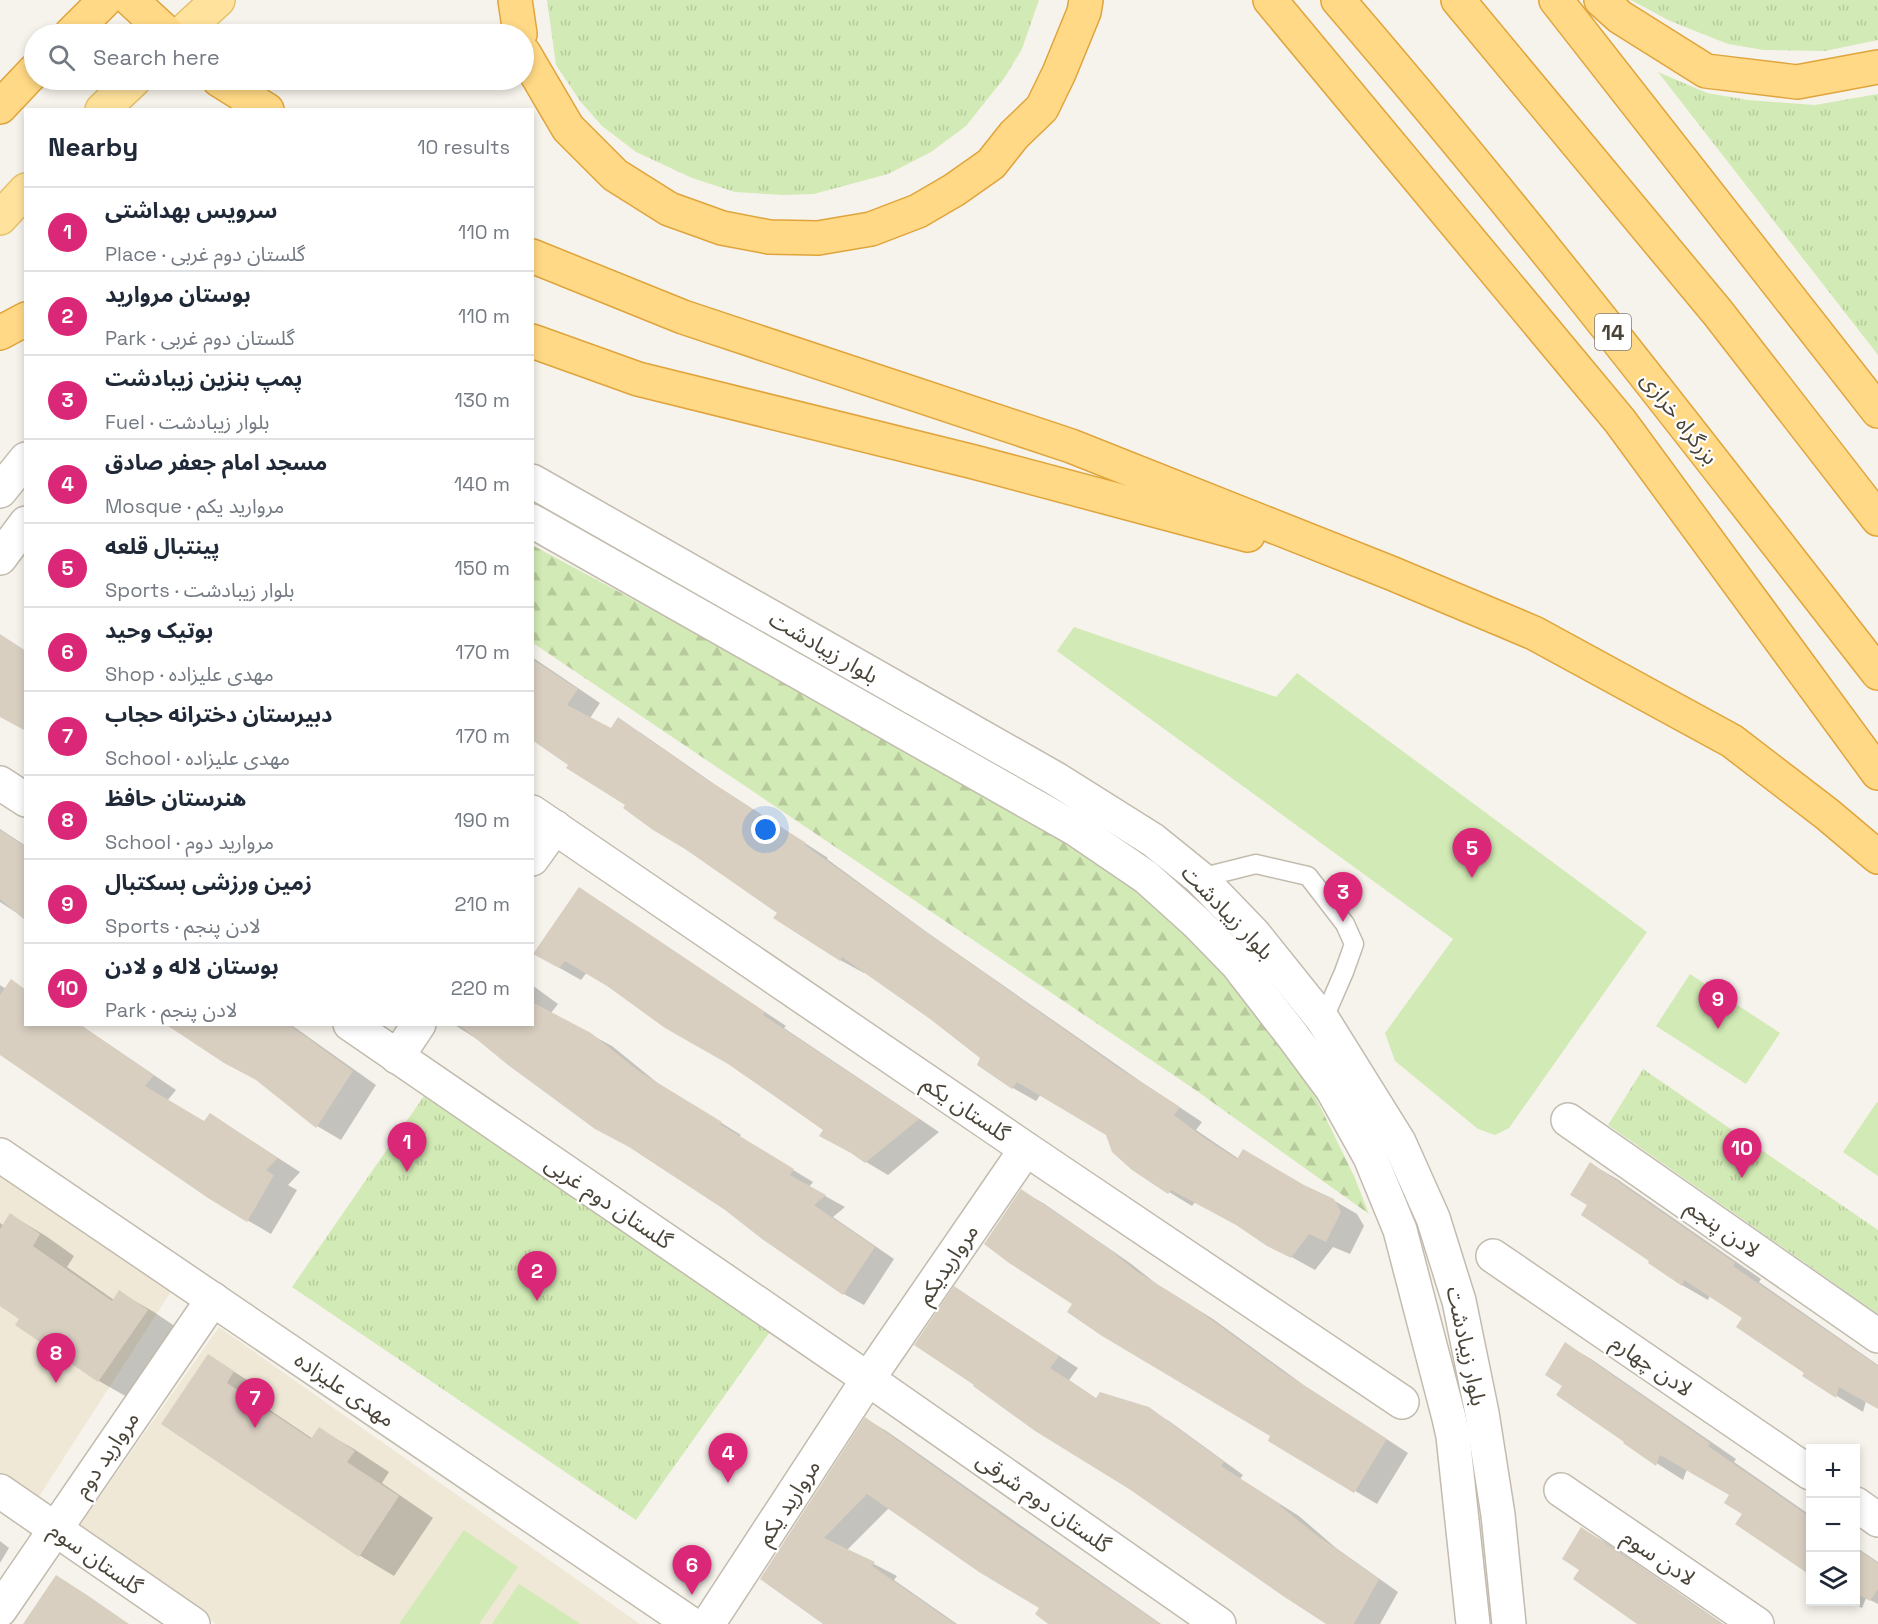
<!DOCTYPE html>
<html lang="en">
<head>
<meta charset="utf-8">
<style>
	body { margin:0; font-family:"Space Grotesk","Noto Sans Arabic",sans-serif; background:#f2f2f3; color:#1f2937 }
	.controls { position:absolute; right:18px; bottom:18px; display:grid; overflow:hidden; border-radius:0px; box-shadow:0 3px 9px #0003 }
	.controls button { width:54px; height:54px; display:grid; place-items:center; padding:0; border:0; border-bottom:2px solid #e0e1e3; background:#fff; color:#1f2937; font:30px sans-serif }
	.you { position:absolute; left:766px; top:830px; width:21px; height:21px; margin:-15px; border:4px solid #fff; border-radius:50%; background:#1a73e8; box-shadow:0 0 0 9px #1a73e833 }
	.badge { display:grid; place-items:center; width:39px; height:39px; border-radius:50%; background:#db2777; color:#fff; font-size:20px; font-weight:700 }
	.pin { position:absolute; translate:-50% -50px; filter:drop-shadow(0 2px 3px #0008) }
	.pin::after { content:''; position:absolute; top:32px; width:21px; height:18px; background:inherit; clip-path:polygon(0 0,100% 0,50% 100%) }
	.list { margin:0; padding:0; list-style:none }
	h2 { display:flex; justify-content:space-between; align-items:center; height:78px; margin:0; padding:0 24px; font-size:26px }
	h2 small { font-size:20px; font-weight:400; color:#747a83 }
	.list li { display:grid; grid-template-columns:39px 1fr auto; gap:18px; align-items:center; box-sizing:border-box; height:84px; padding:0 24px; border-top:2px solid #e0e1e3 }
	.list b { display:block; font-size:22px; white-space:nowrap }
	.list p { margin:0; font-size:20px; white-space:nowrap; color:#747a83 }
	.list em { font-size:20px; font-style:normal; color:#747a83 }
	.icon { flex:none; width:33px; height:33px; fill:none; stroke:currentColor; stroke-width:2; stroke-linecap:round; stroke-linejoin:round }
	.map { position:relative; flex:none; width:1878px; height:1624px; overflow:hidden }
	.search { position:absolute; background:#fff; box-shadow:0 3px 9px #0003; left:24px; top:24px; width:510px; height:66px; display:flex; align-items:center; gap:15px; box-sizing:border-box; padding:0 21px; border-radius:33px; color:#747a83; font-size:22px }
	.panel { position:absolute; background:#fff; box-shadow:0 3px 9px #0003; left:24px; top:108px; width:510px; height:918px; border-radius:0px }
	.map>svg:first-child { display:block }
	.education { fill:#efe8d6 }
	.grass { fill:url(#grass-tufts) }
	.forest { fill:url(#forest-firs) }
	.pitch { fill:#d2eab5 }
	.shadow { fill:#0003 }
	.building { fill:#d8cfc1 }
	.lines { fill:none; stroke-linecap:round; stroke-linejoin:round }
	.service-casing { stroke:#c2bbae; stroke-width:21 }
	.minor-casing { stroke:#c2bbae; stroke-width:36 }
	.tertiary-casing { stroke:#c2bbae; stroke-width:36 }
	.primary-casing { stroke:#e6c16a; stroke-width:36 }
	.trunk-casing { stroke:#e0a43c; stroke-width:36 }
	.service { stroke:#fff; stroke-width:18 }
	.minor { stroke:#fff; stroke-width:33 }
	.tertiary { stroke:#fff; stroke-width:33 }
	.primary { stroke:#ffe39c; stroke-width:33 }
	.trunk { stroke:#ffd985; stroke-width:33 }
	.labels { text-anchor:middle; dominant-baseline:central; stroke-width:4.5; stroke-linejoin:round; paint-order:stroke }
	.shield { fill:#fff; stroke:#817c74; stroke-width:1.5 }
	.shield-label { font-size:21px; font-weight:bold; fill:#4b4439 }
	.street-label { font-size:22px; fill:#4b4439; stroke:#fff }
</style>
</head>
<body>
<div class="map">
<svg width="1878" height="1624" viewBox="0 0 1878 1624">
	<defs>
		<pattern id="grass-tufts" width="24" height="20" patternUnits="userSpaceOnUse" patternTransform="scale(1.5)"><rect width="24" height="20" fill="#d2eab5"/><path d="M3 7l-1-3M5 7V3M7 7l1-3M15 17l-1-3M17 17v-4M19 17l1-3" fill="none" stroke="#b6ca9c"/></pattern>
		<pattern id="forest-firs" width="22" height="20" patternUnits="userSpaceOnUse" patternTransform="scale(1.5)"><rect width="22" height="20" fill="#d2eab5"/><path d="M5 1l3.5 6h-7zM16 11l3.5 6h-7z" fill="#b6ca9c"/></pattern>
	</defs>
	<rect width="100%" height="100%" fill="#f6f3ec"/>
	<g class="education">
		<path d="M 0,1174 L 172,1290 L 36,1501 L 0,1476 Z"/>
		<path d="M 219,1327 L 640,1624 L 216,1624 L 77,1529 Z"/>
	</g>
	<g class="grass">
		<path d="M 547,0 L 1039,0 L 1022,49 L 1005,77 L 966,126 L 931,152 L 888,174 L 814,194 L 784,195 L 735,192 L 692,178 L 636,152 L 602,126 L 580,101 L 556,65 Z"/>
		<path d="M 1631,0 L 1878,0 L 1878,40 L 1825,51 L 1764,50 L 1728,44 L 1670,21 Z"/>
		<path d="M 1658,72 L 1707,93 L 1748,100 L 1815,105 L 1878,94 L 1878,355 Z"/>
		<path d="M 1643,1069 L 1878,1230 L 1878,1314 L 1608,1125 Z"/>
		<path d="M 435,1080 L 782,1315 L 636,1520 L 292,1287 Z"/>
	</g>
	<path class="forest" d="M 532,545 L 1050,824 L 1135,878 L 1255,1006 L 1316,1098 L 1354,1176 L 1369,1214 L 1194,1089 L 533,643 Z"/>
	<g class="pitch">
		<path d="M 1074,627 L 1276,697 L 1297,673 L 1647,932 L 1509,1128 L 1495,1135 L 1478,1129 L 1395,1061 L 1385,1033 L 1453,939 L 1057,651 Z"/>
		<path d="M 1690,974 L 1780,1033 L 1746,1084 L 1656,1026 Z"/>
		<path d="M 1877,1102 L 1878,1103 L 1878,1176 L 1843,1152 Z"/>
		<path d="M 464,1530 L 518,1567 L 479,1624 L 399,1624 Z"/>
		<path d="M 519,1584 L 579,1623 L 578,1624 L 492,1624 Z"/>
	</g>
	<g class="shadow">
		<path d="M 532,657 L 600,703 L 590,718 L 612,730 L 618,720 L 641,733 L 717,786 L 828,858 L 827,859 L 928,933 L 1140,1081 L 1202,1122 L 1196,1130 L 1239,1159 L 1333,1200 L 1357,1214 L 1364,1226 L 1350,1254 L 1333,1247 L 1315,1270 L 1268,1244 L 1244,1228 L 1195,1202 L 1192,1206 L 1169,1192 L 1107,1134 L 1041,1094 L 1036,1101 L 1013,1088 L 982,1058 L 931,1018 L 865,971 L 864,973 L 840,960 L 779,912 L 532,738 Z"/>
		<path d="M 0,829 L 26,846 L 26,919 L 0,902 Z"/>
		<path d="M 601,902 L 786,1026 L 784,1028 L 939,1132 L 888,1175 L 866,1162 L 825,1129 L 731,1064 L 608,985 L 587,972 L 581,980 L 535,954 Z"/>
		<path d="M 0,985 L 6,989 L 26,1024 L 79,1024 L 176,1090 L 167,1101 L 205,1123 L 211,1115 L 300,1172 L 288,1185 L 297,1190 L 271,1234 L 247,1220 L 0,1054 Z"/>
		<path d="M 532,985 L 558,1004 L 551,1013 L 612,1046 L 660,1085 L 741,1135 L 739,1137 L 813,1182 L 809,1187 L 845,1207 L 833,1217 L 894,1259 L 864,1305 L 844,1294 L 763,1238 L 726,1209 L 480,1041 L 453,1024 L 532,1024 Z"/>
		<path d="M 167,1024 L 290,1024 L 376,1085 L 341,1140 L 317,1126 L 260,1082 Z"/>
		<path d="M 1591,1164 L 1617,1179 L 1761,1279 L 1759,1282 L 1878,1365 L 1878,1407 L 1866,1401 L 1863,1412 L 1837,1396 L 1804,1375 L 1806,1373 L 1744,1317 L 1710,1295 L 1708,1300 L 1682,1285 L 1651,1261 L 1590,1205 Z"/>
		<path d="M 1022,1191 L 1043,1203 L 1130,1263 L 1158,1285 L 1213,1319 L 1305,1386 L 1408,1453 L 1377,1504 L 1270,1440 L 1272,1436 L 1074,1303 Z"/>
		<path d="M 11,1215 L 46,1236 L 74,1256 L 67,1267 L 114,1300 L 119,1292 L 154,1312 L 182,1331 L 134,1401 L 99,1381 L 21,1319 L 0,1304 L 0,1223 L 4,1226 Z"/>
		<path d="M 955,1288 L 1078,1368 L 1069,1380 L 1097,1399 L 1148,1409 L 1169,1421 L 1243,1475 L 1240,1479 L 1299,1516 L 1336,1548 L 1398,1592 L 1380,1624 L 1329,1624 Z"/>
		<path d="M 1565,1344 L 1591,1359 L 1736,1459 L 1734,1462 L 1810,1515 L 1810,1576 L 1744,1514 L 1731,1495 L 1687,1469 L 1683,1480 L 1625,1443 L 1626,1441 L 1564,1385 Z"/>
		<path d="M 209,1356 L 268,1393 L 261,1404 L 313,1439 L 319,1429 L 354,1449 L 389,1472 L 382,1483 L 433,1518 L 394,1576 L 359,1555 L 163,1424 Z"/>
		<path d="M 866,1419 L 888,1432 L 1161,1624 L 1051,1624 L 1041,1607 L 889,1508 L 847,1550 L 897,1576 L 894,1580 L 957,1624 L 825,1624 L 762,1579 Z"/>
		<path d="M 1582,1529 L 1608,1544 L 1723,1624 L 1639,1624 L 1581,1569 Z"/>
		<path d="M 0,1541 L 9,1548 L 0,1563 Z"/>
		<path d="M 1856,1547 L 1878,1562 L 1878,1604 L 1866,1598 L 1862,1608 L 1850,1602 L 1856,1602 Z"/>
	</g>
	<g class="building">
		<path d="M 0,634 L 26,651 L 26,731 L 0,717 Z"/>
		<path d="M 532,659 L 578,689 L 567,705 L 611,728 L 618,717 L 694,771 L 806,843 L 805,845 L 905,917 L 1116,1066 L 1180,1107 L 1174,1115 L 1203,1137 L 1237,1159 L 1243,1149 L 1304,1185 L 1334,1199 L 1341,1212 L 1326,1242 L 1309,1234 L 1291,1258 L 1267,1246 L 1236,1225 L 1171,1190 L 1168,1194 L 1132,1170 L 1112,1152 L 1106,1135 L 1017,1082 L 1012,1089 L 977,1065 L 980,1058 L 930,1019 L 842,957 L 840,961 L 773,918 L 777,913 L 685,849 L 653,830 L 623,808 L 625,805 L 566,768 L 568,765 L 532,740 Z"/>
		<path d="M 0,830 L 26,847 L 26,921 L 0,899 Z"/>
		<path d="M 579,887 L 765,1012 L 763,1015 L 919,1119 L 865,1163 L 851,1153 L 819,1136 L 823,1130 L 728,1064 L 665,1028 L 607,986 L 565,961 L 559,968 L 533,954 Z"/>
		<path d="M 11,979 L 26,990 L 26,1024 L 79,1024 L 154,1075 L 145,1086 L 204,1121 L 210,1113 L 278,1158 L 266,1170 L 274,1175 L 247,1222 L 208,1198 L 0,1055 L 0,995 Z"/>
		<path d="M 532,1002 L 591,1033 L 640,1072 L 722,1122 L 720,1124 L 794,1169 L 790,1175 L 826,1195 L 814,1205 L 875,1247 L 843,1295 L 762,1239 L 725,1210 L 629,1147 L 595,1129 L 508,1065 L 458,1024 L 532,1024 Z"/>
		<path d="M 165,1024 L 288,1024 L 353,1071 L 316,1128 L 256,1080 L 224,1063 Z"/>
		<path d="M 1590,1162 L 1735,1263 L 1733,1266 L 1878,1366 L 1878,1409 L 1839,1387 L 1836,1398 L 1802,1376 L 1804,1373 L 1736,1327 L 1742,1318 L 1684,1280 L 1682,1286 L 1648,1263 L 1649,1261 L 1581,1215 L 1587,1205 L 1570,1195 Z"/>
		<path d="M 1021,1189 L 1108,1248 L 1136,1271 L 1191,1305 L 1282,1371 L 1387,1439 L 1354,1493 L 1268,1441 L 1270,1436 L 1102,1336 L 1067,1312 L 1072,1304 L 1009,1263 L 984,1244 Z"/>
		<path d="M 10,1213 L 40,1234 L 33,1246 L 112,1301 L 119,1290 L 148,1310 L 98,1382 L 15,1325 L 19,1319 L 0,1306 L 0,1229 Z"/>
		<path d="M 954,1286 L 1059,1356 L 1050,1368 L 1096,1398 L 1100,1392 L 1149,1407 L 1224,1462 L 1221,1466 L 1280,1504 L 1279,1505 L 1315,1534 L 1379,1579 L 1354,1624 L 1326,1624 L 1283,1596 L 1129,1489 L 1035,1431 L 973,1386 L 974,1385 L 914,1345 Z"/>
		<path d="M 1565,1342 L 1710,1443 L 1708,1446 L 1810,1517 L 1810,1575 L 1735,1524 L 1742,1514 L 1724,1503 L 1729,1495 L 1660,1455 L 1656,1466 L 1623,1443 L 1624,1442 L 1556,1395 L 1562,1386 L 1545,1375 Z"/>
		<path d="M 208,1354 L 234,1371 L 227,1383 L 311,1439 L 319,1427 L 355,1451 L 347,1462 L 399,1496 L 359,1557 L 161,1424 Z"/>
		<path d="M 865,1417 L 1015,1524 L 1160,1624 L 1048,1624 L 1035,1614 L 1039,1608 L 979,1572 L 867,1494 L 824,1538 L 875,1562 L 872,1566 L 955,1624 L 823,1624 L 760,1579 Z"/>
		<path d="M 1581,1527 L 1637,1565 L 1722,1624 L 1637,1624 L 1573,1579 L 1579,1570 L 1562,1559 Z"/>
		<path d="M 1856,1548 L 1878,1563 L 1878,1589 L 1870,1601 L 1856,1593 Z"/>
		<path d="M 56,1575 L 87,1595 L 129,1624 L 23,1624 Z"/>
	</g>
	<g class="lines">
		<g class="service-casing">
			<path id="service" d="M 1200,878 L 1256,864 L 1308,876 L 1345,924 L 1354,944 L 1344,972 L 1323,1020"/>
		</g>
		<g class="minor-casing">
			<g id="minor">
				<path d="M 0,783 L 26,800"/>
				<path d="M 532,812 L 1026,1149 L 1402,1402"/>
				<path d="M 532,859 L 555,827"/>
				<path d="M 350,1024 L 868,1379 L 1219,1624"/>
				<path d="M 397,1057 L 419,1024"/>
				<path d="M 1568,1120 L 1878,1336"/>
				<path d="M 1493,1256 L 1810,1473"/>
				<path d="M 1561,1490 L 1757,1624"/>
				<path d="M 0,1491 L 193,1624"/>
				<path d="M 1856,1504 L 1878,1520"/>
				<path d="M 0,1610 L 213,1299"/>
				<path d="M 708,1624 L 868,1379 L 1026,1149"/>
			</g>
		</g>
		<g class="tertiary-casing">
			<g id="tertiary">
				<path d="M 532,481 L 1056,779 L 1153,840 L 1200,878 L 1254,934 L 1323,1020 L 1399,1142 L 1433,1218 L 1459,1301 L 1482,1413 L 1498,1515 L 1509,1624"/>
				<path d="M 0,491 L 26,459"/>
				<path d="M 532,521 L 1077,830 L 1146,877 L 1197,923 L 1237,964 L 1292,1035 L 1332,1089 L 1370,1157 L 1400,1230 L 1449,1418 L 1453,1436 L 1473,1624"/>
				<path d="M 0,558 L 26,523"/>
				<path d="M 0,1155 L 691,1624"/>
			</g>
		</g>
		<g class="primary-casing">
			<g id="primary">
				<path d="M 181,34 L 218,0"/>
				<path d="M 102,110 L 134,80"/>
				<path d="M 0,218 L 26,190"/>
			</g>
		</g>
		<g class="trunk-casing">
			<g id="trunk">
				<path d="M 131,0 L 168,34"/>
				<path d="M 515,0 L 520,34"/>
				<path d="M 1270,0 L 1620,421 L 1878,773"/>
				<path d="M 1338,0 C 1526,218 1701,446 1878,673"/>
				<path d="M 1458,0 L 1718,313 L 1878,519"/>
				<path d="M 1556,0 L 1878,411"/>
				<path d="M 1601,0 L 1620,17 L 1706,71 L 1797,82 L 1878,67"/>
				<path d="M 71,34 L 105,0"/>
				<path d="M 524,53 L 568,128 L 615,175 L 669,209 L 722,228 L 769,237 L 818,238 L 871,229 L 918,211 L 954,190 L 991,164 L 1014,135 L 1042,108 L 1059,73 L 1084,12 L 1086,0"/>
				<path d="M 219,80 L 267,110"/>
				<path d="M 0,107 L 34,71"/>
				<path d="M 532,256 L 683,317 L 1071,446 L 1391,573 L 1534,633 L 1732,741 L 1827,814 L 1878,857"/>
				<path d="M 0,333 L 26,319"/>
				<path d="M 532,341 L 638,379 L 974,462 L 1248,535"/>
			</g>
		</g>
		<use href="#service" class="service"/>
		<use href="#minor" class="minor"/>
		<use href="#tertiary" class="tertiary"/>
		<use href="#primary" class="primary"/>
		<use href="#trunk" class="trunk"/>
	</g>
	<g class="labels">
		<rect class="shield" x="1595" y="314" width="36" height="36" rx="4.5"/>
		<g class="shield-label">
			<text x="1613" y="332">14</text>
		</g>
		<g class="street-label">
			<text transform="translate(1680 418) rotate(52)">بزرگراه خرازی</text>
			<text transform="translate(824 647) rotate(30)">بلوار زیبادشت</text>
			<text transform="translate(1228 912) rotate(46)">بلوار زیبادشت</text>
			<text transform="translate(966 1108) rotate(34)">گلستان یکم</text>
			<text transform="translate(609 1202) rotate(34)">گلستان دوم غربی</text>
			<text transform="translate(1723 1228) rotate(35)">لادن پنجم</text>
			<text transform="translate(947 1264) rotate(-56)">مرواریدیکم</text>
			<text transform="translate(1467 1346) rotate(78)">بلوار زیبادشت</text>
			<text transform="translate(1652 1365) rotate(34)">لادن چهارم</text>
			<text transform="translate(345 1389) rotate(34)">مهدی علیزاده</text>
			<text transform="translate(106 1454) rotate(-56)">مروارید دوم</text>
			<text transform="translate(788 1502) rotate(-57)">مروارید یکم</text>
			<text transform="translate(1044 1502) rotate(35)">گلستان دوم شرقی</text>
			<text transform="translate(1659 1557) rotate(34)">لادن سوم</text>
			<text transform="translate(96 1558) rotate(35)">گلستان سوم</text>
		</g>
	</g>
</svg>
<div class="controls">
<button>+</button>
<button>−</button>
<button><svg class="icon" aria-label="layers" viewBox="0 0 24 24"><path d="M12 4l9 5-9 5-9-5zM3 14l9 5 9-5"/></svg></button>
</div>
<div class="you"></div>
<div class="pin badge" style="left:407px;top:1172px">1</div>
<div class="pin badge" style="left:537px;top:1301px">2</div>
<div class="pin badge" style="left:1343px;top:922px">3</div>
<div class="pin badge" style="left:728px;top:1483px">4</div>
<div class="pin badge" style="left:1472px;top:878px">5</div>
<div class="pin badge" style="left:692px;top:1595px">6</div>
<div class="pin badge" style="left:255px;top:1428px">7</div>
<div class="pin badge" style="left:56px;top:1383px">8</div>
<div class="pin badge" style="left:1718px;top:1029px">9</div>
<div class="pin badge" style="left:1742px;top:1178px">10</div>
<div class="search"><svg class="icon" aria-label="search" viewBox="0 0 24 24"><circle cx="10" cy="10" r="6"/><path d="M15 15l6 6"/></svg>Search here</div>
<section class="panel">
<h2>Nearby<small>10 results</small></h2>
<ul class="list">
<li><span class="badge">1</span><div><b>سرویس بهداشتی</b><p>Place · گلستان دوم غربی</p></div><em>110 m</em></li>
<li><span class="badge">2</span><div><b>بوستان مروارید</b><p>Park · گلستان دوم غربی</p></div><em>110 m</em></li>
<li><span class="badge">3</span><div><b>پمپ بنزین زیبادشت</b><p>Fuel · بلوار زیبادشت</p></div><em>130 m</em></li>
<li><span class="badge">4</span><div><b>مسجد امام جعفر صادق</b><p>Mosque · مروارید یکم</p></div><em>140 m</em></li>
<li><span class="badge">5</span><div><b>پینتبال قلعه</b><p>Sports · بلوار زیبادشت</p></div><em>150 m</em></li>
<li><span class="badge">6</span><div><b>بوتیک وحید</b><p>Shop · مهدی علیزاده</p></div><em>170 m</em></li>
<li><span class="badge">7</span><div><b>دبیرستان دخترانه حجاب</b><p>School · مهدی علیزاده</p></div><em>170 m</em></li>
<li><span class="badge">8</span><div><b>هنرستان حافظ</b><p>School · مروارید دوم</p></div><em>190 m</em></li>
<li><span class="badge">9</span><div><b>زمین ورزشی بسکتبال</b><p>Sports · لادن پنجم</p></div><em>210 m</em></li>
<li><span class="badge">10</span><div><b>بوستان لاله و لادن</b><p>Park · لادن پنجم</p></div><em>220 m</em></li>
</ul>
</section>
</div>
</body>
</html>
